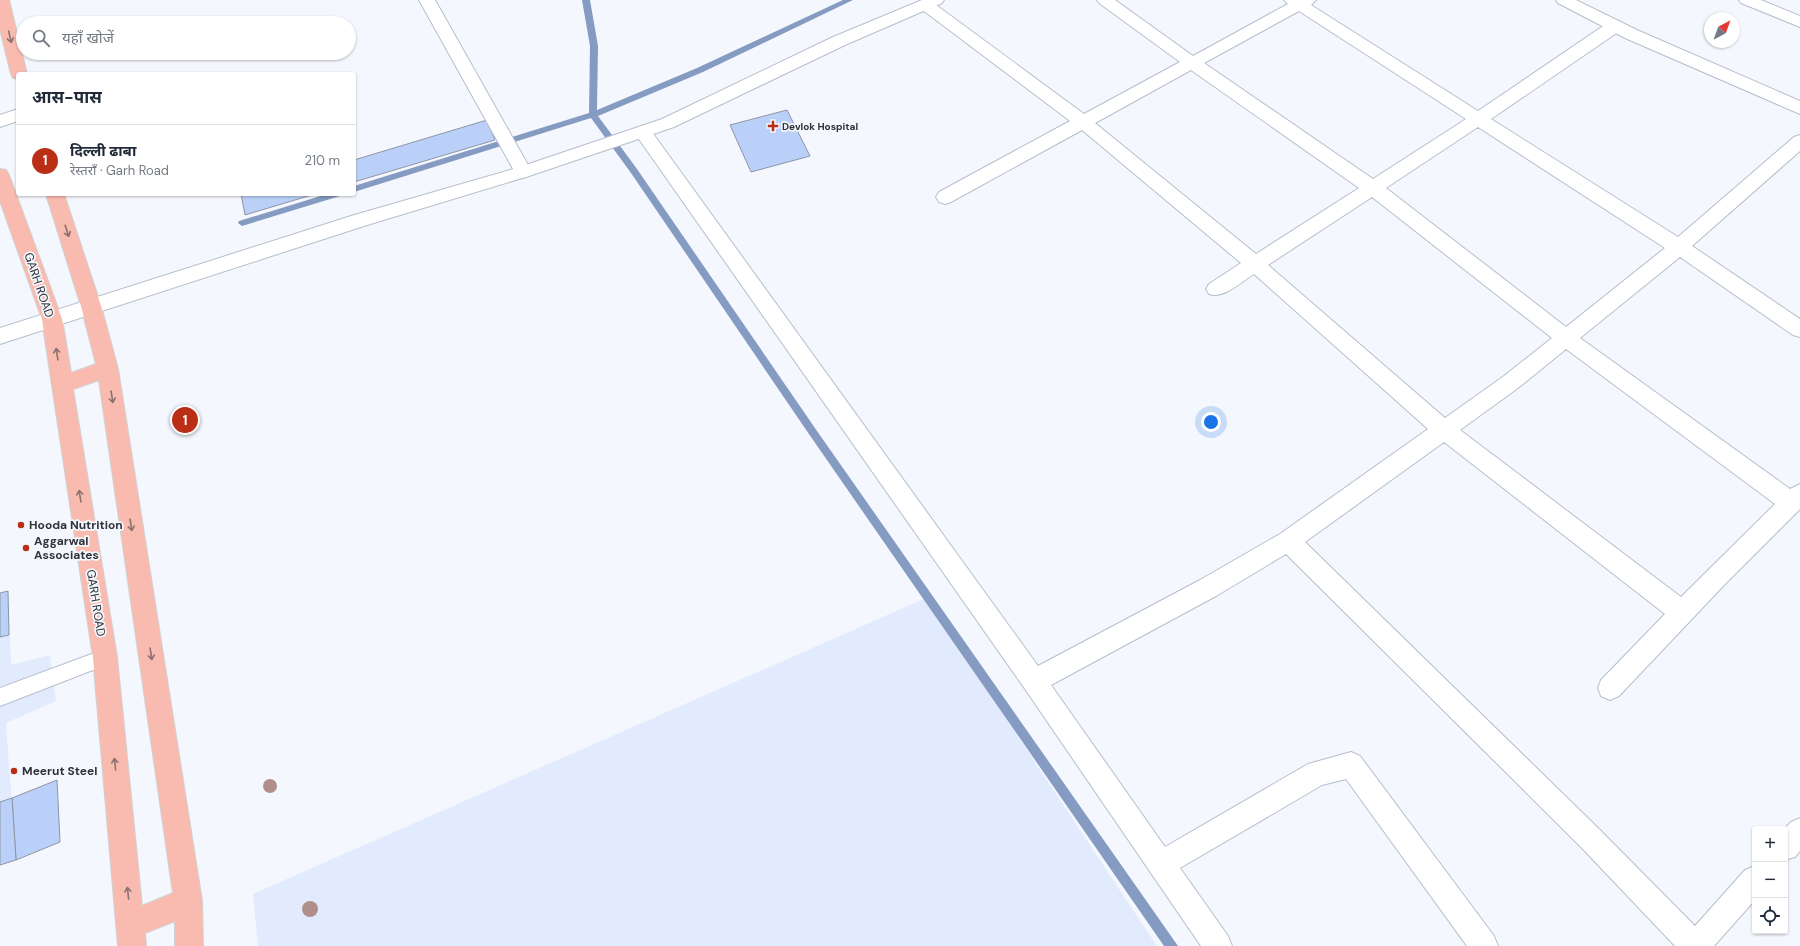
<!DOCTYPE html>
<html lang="hi">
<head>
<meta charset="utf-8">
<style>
	body { margin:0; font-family:"DM Sans","Noto Sans Devanagari",sans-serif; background:#f6f6f7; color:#1f2937 }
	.controls { position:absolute; right:12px; bottom:12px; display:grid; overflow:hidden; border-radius:4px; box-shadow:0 1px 3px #0004 }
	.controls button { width:36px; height:36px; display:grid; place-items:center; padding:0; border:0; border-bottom:1px solid #e0e1e3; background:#fff; color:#1f2937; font:20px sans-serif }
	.compass { position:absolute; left:1704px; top:12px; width:36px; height:36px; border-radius:50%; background:#fff; box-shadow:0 1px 3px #0004; rotate:41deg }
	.you { position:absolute; left:1211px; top:422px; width:14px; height:14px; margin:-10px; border:3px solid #fff; border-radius:50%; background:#1a73e8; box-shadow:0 0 0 6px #1a73e833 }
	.badge { display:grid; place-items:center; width:26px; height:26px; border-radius:50%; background:#ba2e16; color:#fff; font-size:13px; font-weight:700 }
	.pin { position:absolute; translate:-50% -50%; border:2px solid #fff; box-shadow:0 1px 4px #0006 }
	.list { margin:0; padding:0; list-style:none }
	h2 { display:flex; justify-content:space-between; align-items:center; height:52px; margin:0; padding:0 16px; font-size:17px }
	h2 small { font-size:13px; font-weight:400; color:#747a83 }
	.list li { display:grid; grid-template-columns:26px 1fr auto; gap:12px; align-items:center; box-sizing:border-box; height:72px; padding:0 16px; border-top:1px solid #e0e1e3 }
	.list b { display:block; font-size:15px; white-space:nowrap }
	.list p { margin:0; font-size:13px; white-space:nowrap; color:#747a83 }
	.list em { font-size:13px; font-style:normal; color:#747a83 }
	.icon { flex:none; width:22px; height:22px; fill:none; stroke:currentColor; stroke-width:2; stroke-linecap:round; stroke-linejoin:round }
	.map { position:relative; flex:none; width:1800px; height:946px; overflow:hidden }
	.search { position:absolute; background:#fff; box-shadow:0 1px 3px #0004; left:16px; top:16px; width:340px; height:44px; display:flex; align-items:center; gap:10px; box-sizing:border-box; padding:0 14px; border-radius:22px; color:#747a83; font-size:15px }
	.panel { position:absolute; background:#fff; box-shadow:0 1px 3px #0004; left:16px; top:72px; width:340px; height:124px; border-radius:4px }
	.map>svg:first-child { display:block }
	.built { fill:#e1ebfd }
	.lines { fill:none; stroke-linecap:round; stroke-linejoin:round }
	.stream { fill:#869bc1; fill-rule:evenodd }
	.building { fill:#bad0f8; stroke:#8e96a4 }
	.service-casing { stroke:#b6becd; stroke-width:2 }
	.minor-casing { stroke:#b6becd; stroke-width:2 }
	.tertiary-casing { stroke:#b6becd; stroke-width:2 }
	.primary-casing { stroke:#d1d2d3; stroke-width:2 }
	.service { fill:#fff; fill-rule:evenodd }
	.minor { fill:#fff; fill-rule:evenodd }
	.tertiary { fill:#fff; fill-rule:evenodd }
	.primary { fill:#f9bbaf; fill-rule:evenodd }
	.tree { fill:#b08f8b }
	.oneway { stroke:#8a706e }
	.poi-dot { fill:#ba2e16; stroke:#f4f7fd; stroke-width:1.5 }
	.labels { text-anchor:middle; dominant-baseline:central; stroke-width:3.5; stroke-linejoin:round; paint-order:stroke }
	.far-poi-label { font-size:10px; font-weight:bold; fill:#2f3238; stroke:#f4f7fd; text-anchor:start }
	.street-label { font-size:12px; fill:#2f3238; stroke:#f4f7fd }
	.poi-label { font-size:12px; font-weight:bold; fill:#2f3238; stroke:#f4f7fd; text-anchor:start }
</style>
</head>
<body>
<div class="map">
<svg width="1800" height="946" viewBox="0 0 1800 946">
	<rect width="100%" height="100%" fill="#f4f7fd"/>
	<g class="built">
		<path d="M 8,591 L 11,665 L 50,655 L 56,701 L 6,723 L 16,860 L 0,865 L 0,593 Z"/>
		<path d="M 926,598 L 1157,946 L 258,946 L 253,894 Z"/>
	</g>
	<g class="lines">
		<g class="stream">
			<path d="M 582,0 L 590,0 L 598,46 L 597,110 L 697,68 L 843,0 L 853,0 L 703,72 L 598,116 L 637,169 L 817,431 L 1178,946 L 1164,946 L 811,437 L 631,173 L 591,118 L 354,192 L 354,186 L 589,113 L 590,46 Z"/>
			<path d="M 327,194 L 341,194 L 340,196 L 242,226 L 238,223 L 239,221 Z"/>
		</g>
	</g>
	<g class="building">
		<path d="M 787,110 L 810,156 L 751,172 L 730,125 Z"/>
		<path d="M 487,120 L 495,140 L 354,182 L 354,160 Z"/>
		<path d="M 241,194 L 315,194 L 245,215 Z"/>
		<path d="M 8,591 L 9,635 L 0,637 L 0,593 Z"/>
		<path d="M 57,780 L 60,842 L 16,860 L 12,798 Z"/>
		<path d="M 12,798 L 16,860 L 0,865 L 0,802 Z"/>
	</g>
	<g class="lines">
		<g class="service-casing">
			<path id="service" d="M 105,649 L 111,651 L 114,657 L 111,663 L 0,706 L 0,688 Z"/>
		</g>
		<g class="minor-casing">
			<g id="minor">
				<path d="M 419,0 L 435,0 L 532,172 L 529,176 L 523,178 L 517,176 Z"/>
				<path d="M 926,0 L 932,2 L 1084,114 L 1180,62 L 1099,3 L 1097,0 L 1115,0 L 1193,56 L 1288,4 L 1284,0 L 1316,0 L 1311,5 L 1478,111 L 1609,22 L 1615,21 L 1621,22 L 1623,26 L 1621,30 L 1491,119 L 1678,237 L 1794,137 L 1800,135 L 1800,151 L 1692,246 L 1800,319 L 1800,337 L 1793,335 L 1680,257 L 1580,338 L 1790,489 L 1800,484 L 1800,509 L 1726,583 L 1619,696 L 1610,700 L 1601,696 L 1598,688 L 1601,680 L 1665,614 L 1444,442 L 1305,542 L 1598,828 L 1695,926 L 1745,870 L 1755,866 L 1755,900 L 1714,946 L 1675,946 L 1580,846 L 1286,554 L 1216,596 L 1051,685 L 1165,847 L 1308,764 L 1351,752 L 1360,756 L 1494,936 L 1498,946 L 1467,946 L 1346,779 L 1322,785 L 1180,868 L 1228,936 L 1232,946 L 1201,946 L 1025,689 L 634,132 L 637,128 L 643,126 L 649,128 L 1038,666 L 1200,580 L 1280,534 L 1428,429 L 1254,274 C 1241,282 1224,299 1209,294 L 1206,289 L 1209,284 L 1241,263 L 1082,130 L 951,202 L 945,204 L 939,202 L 936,197 L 939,192 L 1070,121 L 920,8 L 918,5 L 920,2 ZM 1299,11 L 1466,119 L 1373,179 L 1204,63 ZM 1191,70 L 1359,188 L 1256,254 L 1095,123 ZM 1478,127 L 1665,248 L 1566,327 L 1386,188 ZM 1372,197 L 1552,338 L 1504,376 L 1445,418 L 1268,265 ZM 1566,349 L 1775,504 L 1681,597 L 1460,430 L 1518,388 Z"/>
				<path d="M 1739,0 L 1761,0 L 1800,16 L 1800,27 L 1741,3 Z"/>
				<path d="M 18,109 L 18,121 L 0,127 L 0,115 Z"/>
				<path d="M 1800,818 L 1800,851 L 1795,857 L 1785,860 L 1785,829 L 1784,829 L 1791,822 Z"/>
			</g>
		</g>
		<g class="tertiary-casing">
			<g id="tertiary">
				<path d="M 922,0 L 944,0 L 942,3 L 845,45 L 674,127 L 529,176 L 364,226 L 0,344 L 0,328 L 351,216 L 517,168 L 662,119 L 833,37 Z"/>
				<path d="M 1556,0 L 1576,0 L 1637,30 L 1800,101 L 1800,114 L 1625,38 L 1558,3 Z"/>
			</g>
		</g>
		<g class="primary-casing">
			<g id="primary">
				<path d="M 0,0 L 9,0 L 27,74 L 18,74 L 18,79 L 13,78 L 11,74 L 0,29 Z"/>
				<path d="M 0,169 L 6,170 L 9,175 L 62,319 L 71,373 L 96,364 L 81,306 L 46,194 L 64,194 L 101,306 L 118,369 L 202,901 L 203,946 L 175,946 L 175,921 L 145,933 L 146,946 L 118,946 L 93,657 L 42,319 L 0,201 ZM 99,380 L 173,893 L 142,906 L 117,657 L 73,389 Z"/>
			</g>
		</g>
		<use href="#service" class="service"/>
		<use href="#minor" class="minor"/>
		<use href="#tertiary" class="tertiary"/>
		<use href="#primary" class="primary"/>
	</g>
	<g class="tree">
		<circle cx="270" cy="786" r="7"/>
		<circle cx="310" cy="909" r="8"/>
	</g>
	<defs><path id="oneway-shaft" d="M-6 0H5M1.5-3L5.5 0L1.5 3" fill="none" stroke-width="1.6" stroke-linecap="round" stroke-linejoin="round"/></defs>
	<g class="oneway">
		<use href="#oneway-shaft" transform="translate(10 37) rotate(77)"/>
		<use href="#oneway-shaft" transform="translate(67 231) rotate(72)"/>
		<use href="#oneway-shaft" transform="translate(57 354) rotate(-99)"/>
		<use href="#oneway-shaft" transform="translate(112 397) rotate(81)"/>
		<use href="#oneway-shaft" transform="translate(80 496) rotate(-99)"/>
		<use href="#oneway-shaft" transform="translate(131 525) rotate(81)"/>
		<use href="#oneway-shaft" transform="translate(151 654) rotate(81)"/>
		<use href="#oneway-shaft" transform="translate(115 764) rotate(-96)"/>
		<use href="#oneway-shaft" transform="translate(128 893) rotate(-96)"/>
	</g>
	<g class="poi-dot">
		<path d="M771 120h4v4h4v4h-4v4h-4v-4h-4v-4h4z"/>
		<circle cx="21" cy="525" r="4"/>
		<circle cx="26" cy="548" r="4"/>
		<circle cx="14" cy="771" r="4"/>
	</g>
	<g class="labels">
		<g class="far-poi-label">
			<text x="782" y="126">Devlok Hospital</text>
		</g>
		<g class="street-label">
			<text transform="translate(39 285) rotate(71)">GARH ROAD</text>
			<text transform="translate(96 603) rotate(81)">GARH ROAD</text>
		</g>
		<g class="poi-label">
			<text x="29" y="525">Hooda Nutrition</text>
			<text x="34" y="541">Aggarwal<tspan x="34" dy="14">Associates</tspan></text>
			<text x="22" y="771">Meerut Steel</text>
		</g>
	</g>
</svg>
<div class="controls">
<button>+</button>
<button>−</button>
<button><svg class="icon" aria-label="locate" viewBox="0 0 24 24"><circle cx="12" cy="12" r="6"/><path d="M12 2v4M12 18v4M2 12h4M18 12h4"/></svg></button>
</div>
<svg class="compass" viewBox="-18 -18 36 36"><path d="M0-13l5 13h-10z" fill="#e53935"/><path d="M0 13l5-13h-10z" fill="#747a83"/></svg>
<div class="you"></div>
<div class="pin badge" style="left:185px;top:420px">1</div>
<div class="search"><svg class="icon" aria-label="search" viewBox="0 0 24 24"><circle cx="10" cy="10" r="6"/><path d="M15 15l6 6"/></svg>यहाँ खोजें</div>
<section class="panel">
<h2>आस-पास<small></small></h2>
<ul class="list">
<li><span class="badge">1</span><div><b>दिल्ली ढाबा</b><p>रेस्तराँ · Garh Road</p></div><em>210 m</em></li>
</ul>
</section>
</div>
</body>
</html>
